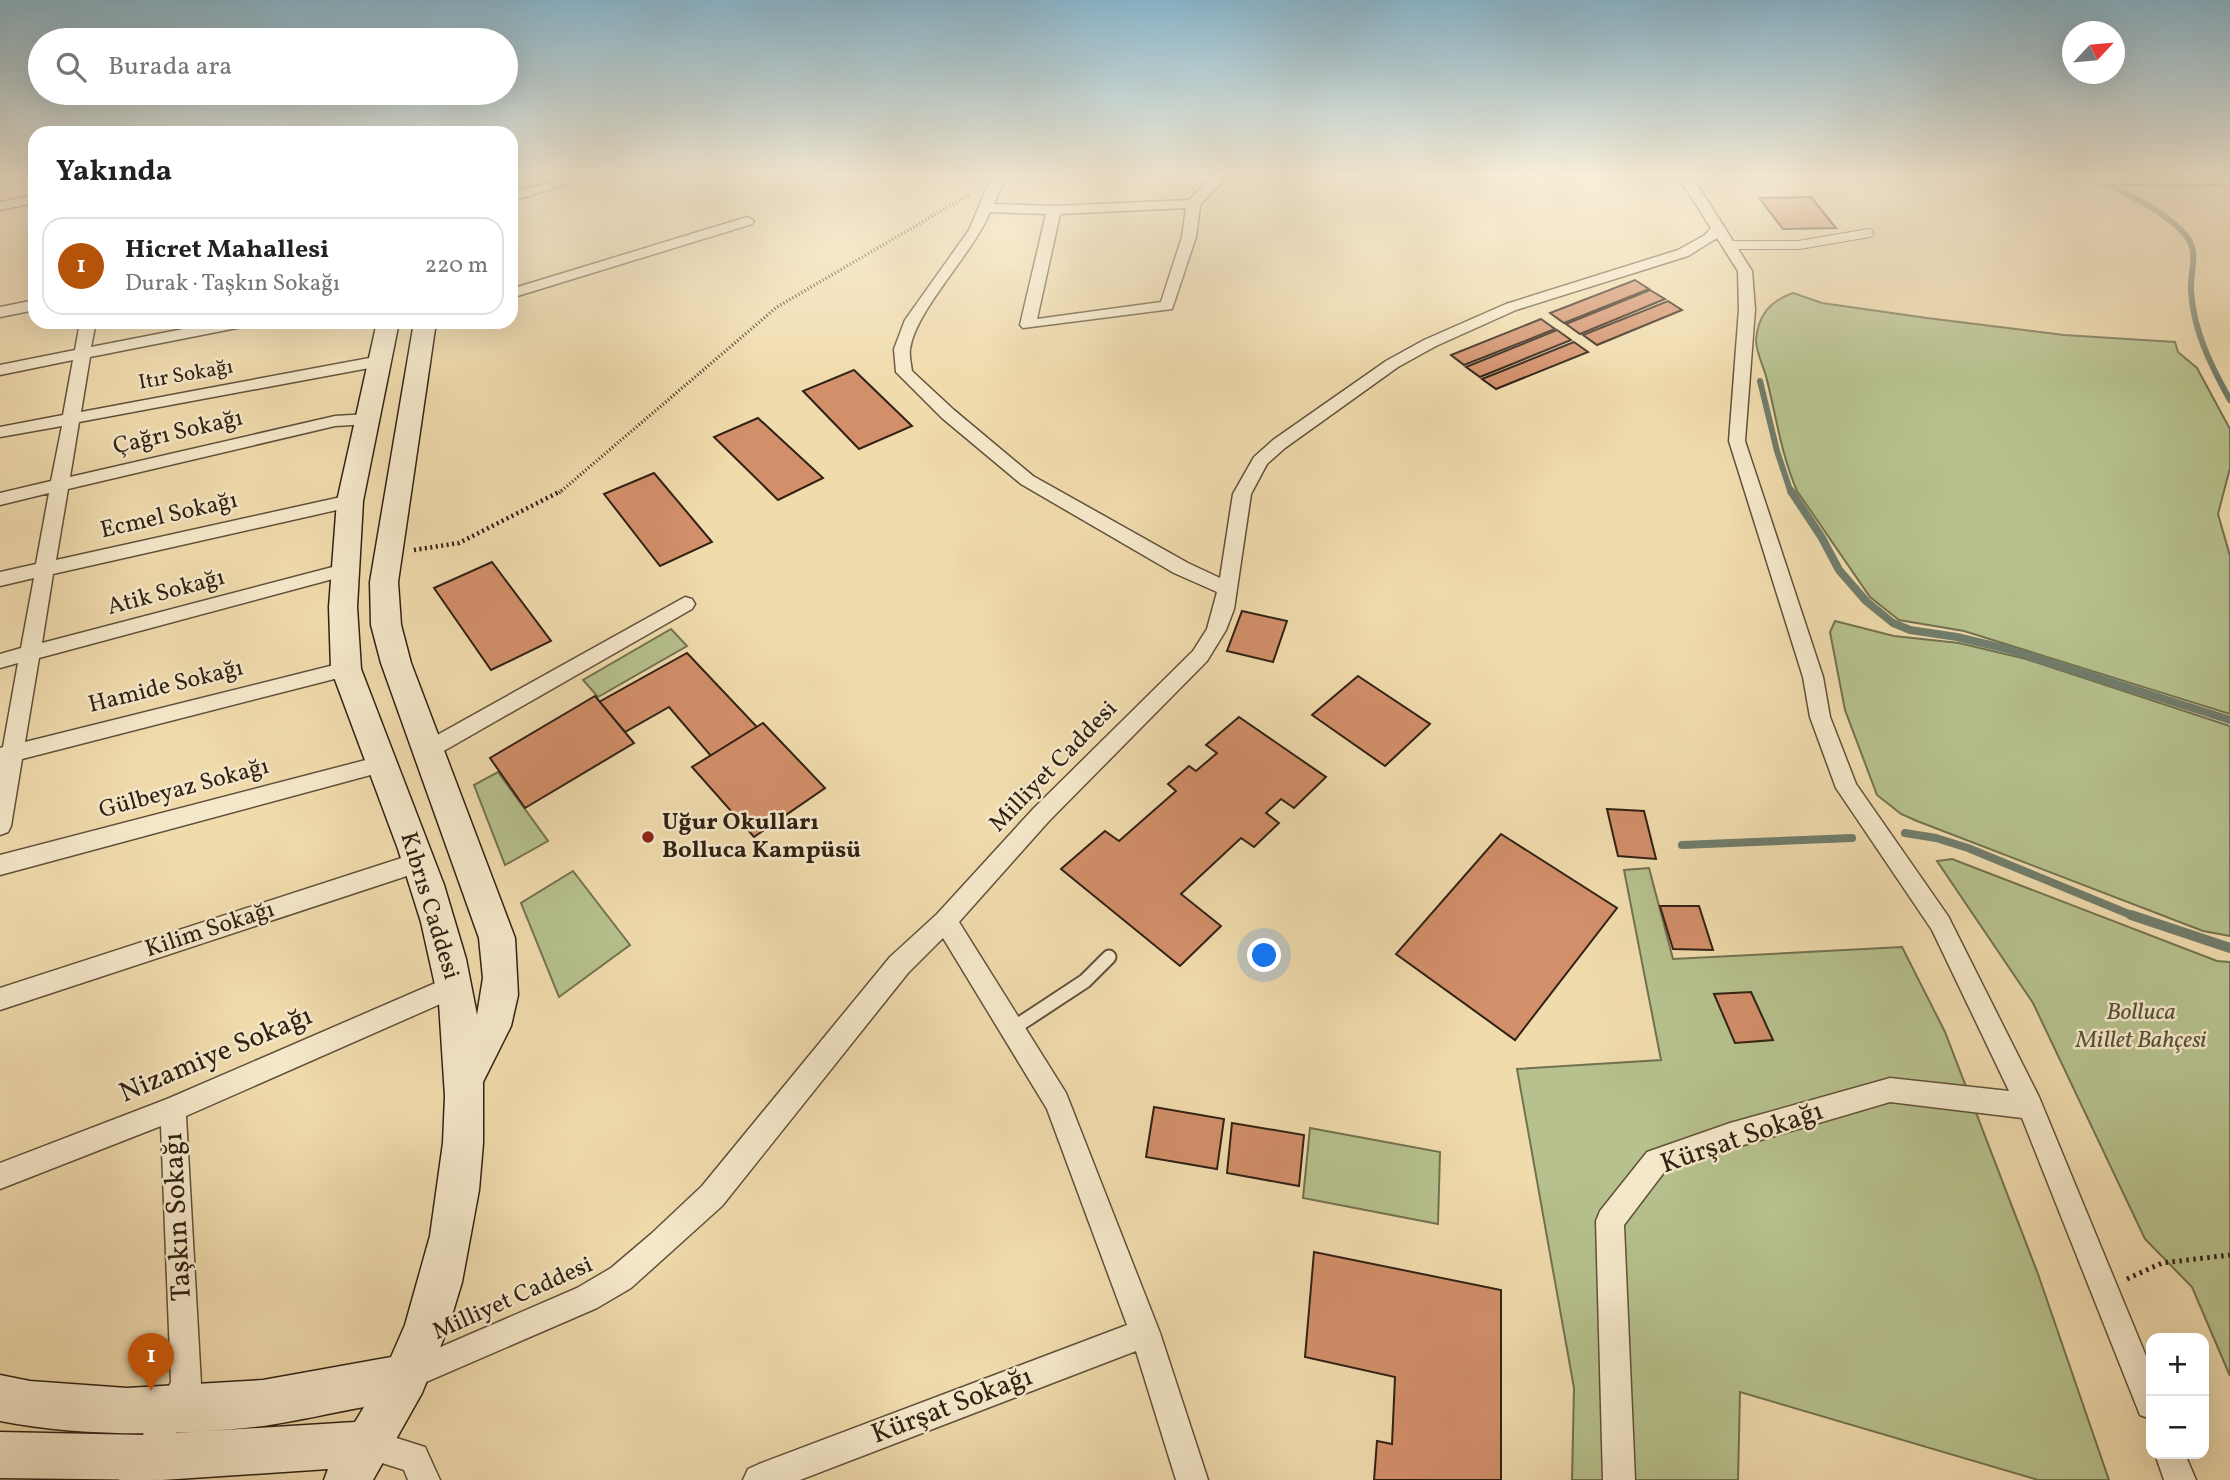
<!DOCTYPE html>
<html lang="tr">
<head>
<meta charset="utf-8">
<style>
	body { margin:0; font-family:Vollkorn,serif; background:#f2f2f2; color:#222 }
	.controls { position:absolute; right:21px; bottom:21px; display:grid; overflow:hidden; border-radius:14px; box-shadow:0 7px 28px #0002 }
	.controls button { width:63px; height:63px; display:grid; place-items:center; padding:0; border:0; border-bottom:2px solid #e0e0e0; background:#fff; color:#222; font:35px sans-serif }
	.compass { position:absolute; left:2062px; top:21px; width:63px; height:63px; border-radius:50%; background:#fff; box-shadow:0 7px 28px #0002; rotate:64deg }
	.you { position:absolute; left:1265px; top:956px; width:24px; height:24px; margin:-18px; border:5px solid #fff; border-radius:50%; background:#1a73e8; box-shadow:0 0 0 10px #1a73e833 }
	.badge { display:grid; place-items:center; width:46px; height:46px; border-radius:50%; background:#b45309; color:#fff; font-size:23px; font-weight:700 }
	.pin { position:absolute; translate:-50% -58px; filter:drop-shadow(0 2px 4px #0008) }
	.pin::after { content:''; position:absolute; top:37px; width:24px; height:21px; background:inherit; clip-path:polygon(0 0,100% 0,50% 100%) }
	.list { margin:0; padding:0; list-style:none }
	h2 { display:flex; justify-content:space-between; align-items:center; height:91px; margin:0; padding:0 28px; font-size:30px }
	h2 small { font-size:23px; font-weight:400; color:#767676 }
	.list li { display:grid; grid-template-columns:46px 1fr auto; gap:21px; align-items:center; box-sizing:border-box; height:98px; margin:0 14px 14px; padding:0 14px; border:2px solid #e0e0e0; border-radius:21px }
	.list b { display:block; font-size:26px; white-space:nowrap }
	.list p { margin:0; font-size:23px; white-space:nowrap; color:#767676 }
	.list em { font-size:23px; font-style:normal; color:#767676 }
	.icon { flex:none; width:38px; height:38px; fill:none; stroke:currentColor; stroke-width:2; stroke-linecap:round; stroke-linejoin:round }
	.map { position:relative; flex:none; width:2230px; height:1480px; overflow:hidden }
	.search { position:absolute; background:#fff; box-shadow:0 7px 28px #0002; left:28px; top:28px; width:490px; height:77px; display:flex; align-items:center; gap:18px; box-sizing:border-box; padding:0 24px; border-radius:38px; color:#767676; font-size:26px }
	.panel { position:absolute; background:#fff; box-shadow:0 7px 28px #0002; left:28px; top:126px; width:490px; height:203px; border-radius:21px }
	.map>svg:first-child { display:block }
	.green { fill:#b6c18d; stroke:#737150; stroke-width:2 }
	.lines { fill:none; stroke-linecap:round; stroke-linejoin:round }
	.stream-far2 { stroke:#707d6c; stroke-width:6 }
	.stream-far1 { stroke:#707d6c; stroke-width:8 }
	.stream { stroke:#707d6c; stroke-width:10 }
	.building { fill:#d28f6a; stroke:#302114; stroke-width:2 }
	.lane-far1-casing { stroke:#60503a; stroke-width:10 }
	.lane-casing { stroke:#60503a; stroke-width:17 }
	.street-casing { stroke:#60503a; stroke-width:3 }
	.secondary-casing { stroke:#302114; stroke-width:3 }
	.path-far2 { stroke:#302114; stroke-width:3.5; stroke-dasharray:1 2.5; stroke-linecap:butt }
	.path-far1 { stroke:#302114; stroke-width:4.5; stroke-dasharray:2 3.5; stroke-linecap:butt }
	.path { stroke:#302114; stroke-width:5; stroke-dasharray:2.5 4.5; stroke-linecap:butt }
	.lane-far1 { stroke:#f5e8ca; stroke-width:8 }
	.lane { stroke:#f5e8ca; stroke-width:13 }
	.street { fill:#f5e8ca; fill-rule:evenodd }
	.secondary { fill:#f5e8ca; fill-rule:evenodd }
	.poi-dot { fill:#8f2418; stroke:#f5e8ca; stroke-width:2.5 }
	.labels { text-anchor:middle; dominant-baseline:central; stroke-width:5; stroke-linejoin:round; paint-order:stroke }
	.far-street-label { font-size:21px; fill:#302114; stroke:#f5e8ca }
	.street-label { font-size:24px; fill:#302114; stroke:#f5e8ca }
	.poi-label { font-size:24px; font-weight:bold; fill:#302114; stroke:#f5e8ca; text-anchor:start }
	.park-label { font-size:24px; font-style:italic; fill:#585138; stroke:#f5e8ca }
	.near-street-label { font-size:28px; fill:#302114; stroke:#f5e8ca }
</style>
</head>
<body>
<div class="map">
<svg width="2230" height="1480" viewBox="0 0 2230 1480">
	<rect width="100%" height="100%" fill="#f0dbad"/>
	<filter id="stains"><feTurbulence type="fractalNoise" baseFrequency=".00286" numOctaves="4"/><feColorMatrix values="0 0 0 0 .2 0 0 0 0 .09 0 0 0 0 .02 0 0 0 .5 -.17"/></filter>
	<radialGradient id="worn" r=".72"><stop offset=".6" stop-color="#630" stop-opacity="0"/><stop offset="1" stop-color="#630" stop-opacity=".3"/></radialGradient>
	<g class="green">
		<path d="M 1793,293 L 1822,303 L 1927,318 L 2064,335 L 2175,342 L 2178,352 L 2197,368 L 2230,429 L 2230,468 L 2218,514 L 2230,556 L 2230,714 L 1964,631 L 1899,620 L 1870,597 L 1797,491 C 1781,454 1776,415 1766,376 C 1763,366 1756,351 1756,340 C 1758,315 1770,301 1793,293 Z"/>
		<path d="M 1835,621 L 1894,636 L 1959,643 L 2026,659 L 2230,726 L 2230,936 L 2203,931 L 1917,821 L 1901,814 L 1877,795 L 1845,710 L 1830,632 Z"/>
		<path d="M 671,629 L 687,646 L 598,697 L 583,680 Z"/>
		<path d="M 498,772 L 548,841 L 505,865 L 474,785 Z"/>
		<path d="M 1952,859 L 2217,961 L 2230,962 L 2230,1376 L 2192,1287 L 2145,1239 L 2033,1003 L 1937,861 Z"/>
		<path d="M 1649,868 L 1673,959 L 1902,947 L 1945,1032 L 2038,1274 L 2109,1480 L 2038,1480 L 1740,1392 L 1738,1480 L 1572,1480 L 1574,1388 L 1517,1069 L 1661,1060 L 1624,870 Z"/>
		<path d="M 573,871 L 630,945 L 559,997 L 521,903 Z"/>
		<path d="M 1310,1128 L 1440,1152 L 1438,1224 L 1303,1198 Z"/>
	</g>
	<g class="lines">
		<g class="stream-far2">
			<path d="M 2089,173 C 2118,191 2167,210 2187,237 C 2199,252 2190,273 2191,290 C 2193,330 2211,366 2230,400"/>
			<path d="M 1760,381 L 1777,451 L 1791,493"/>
		</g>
		<g class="stream-far1">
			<path d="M 1791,491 L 1822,538 L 1839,570 L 1866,601 L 1893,623 L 1910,630 L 1957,637 L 2007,649 L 2230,720"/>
			<path d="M 1905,833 L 1936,838 L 1968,848 L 2136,917"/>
			<path d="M 1682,845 L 1852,838"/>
		</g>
		<path class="stream" d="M 2131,915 L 2230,948"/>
	</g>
	<g class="building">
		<path d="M 1811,197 L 1836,228 L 1783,229 L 1759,198 Z"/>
		<path d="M 1635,280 L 1649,289 L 1564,323 L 1550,313 Z"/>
		<path d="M 1650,290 L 1665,299 L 1580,334 L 1566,324 Z"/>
		<path d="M 1668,301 L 1682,310 L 1597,345 L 1583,335 Z"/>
		<path d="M 1541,319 L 1555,329 L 1464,365 L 1451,355 Z"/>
		<path d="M 1557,330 L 1571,340 L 1480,377 L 1466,367 Z"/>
		<path d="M 1574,342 L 1588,352 L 1496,389 L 1482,379 Z"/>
		<path d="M 854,370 L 912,426 L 859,449 L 803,391 Z"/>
		<path d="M 758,418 L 823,478 L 778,500 L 714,437 Z"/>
		<path d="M 654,473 L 712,542 L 660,566 L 604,494 Z"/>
		<path d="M 492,562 L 551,641 L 491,670 L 434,588 Z"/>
		<path d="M 1242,611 L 1287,621 L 1273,662 L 1227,651 Z"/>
		<path d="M 687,653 L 757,727 L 711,756 L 669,707 L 625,732 L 599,702 Z"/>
		<path d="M 1358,676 L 1430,724 L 1385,766 L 1312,715 Z"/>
		<path d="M 595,696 L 634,743 L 525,808 L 490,758 Z"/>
		<path d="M 1239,717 L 1326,777 L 1294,808 L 1281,799 L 1266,813 L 1279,823 L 1254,847 L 1241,838 L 1181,894 L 1221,926 L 1180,966 L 1061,869 L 1105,831 L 1119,841 L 1176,791 L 1168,784 L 1189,766 L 1196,771 L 1217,753 L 1206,745 Z"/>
		<path d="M 763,723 L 825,788 L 754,837 L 692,767 Z"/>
		<path d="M 1607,809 L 1644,811 L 1656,859 L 1618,856 Z"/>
		<path d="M 1501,834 L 1617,908 L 1515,1040 L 1396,954 Z"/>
		<path d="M 1660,906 L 1699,906 L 1713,950 L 1673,949 Z"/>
		<path d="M 1751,992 L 1773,1040 L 1735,1043 L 1714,994 Z"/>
		<path d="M 1154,1107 L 1224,1119 L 1217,1169 L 1146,1157 Z"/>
		<path d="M 1232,1123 L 1304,1135 L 1299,1186 L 1227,1173 Z"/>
		<path d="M 1314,1252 L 1501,1290 L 1501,1480 L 1374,1480 L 1377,1441 L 1392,1444 L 1395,1377 L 1305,1357 Z"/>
	</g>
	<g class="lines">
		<g class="lane-far1-casing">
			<path id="lane-far1" d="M 1728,245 L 1799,245 L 1869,233"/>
		</g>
		<g class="lane-casing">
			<path id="lane" d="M 1012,1029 L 1085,981 L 1109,957"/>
		</g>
		<g class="street-casing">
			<g id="street">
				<path d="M 583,173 L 605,173 L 511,201 L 511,193 Z"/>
				<path d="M 990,173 L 1004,173 L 1005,178 L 994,204 L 1054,206 L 1189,200 L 1210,178 L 1210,173 L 1224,173 L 1222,182 L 1200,205 L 1196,237 L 1172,309 L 1023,328 L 1020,325 L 1046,214 L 990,212 C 973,254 916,309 910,349 C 909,355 911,364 912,371 L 954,410 L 1033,476 L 1188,563 L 1220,578 L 1233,494 L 1254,457 L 1273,440 L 1386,361 L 1424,340 L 1506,304 L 1678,250 L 1705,235 L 1711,228 L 1676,173 L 1690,173 L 1752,271 L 1755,309 L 1745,441 L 1823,677 L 1830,717 L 1856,784 L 1948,916 L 2039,1097 L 2151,1368 L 2151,1419 L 2140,1415 L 2022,1118 L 1890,1102 L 1730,1149 L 1665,1171 L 1624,1225 L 1635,1480 L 1603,1480 L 1596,1221 L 1600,1211 L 1647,1152 L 1730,1123 L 1890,1078 L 2009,1091 L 1932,930 L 1836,788 L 1810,717 L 1803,677 L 1729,441 L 1739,309 L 1738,271 L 1717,238 L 1688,256 L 1516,310 L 1436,346 L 1398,367 L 1285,448 L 1267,464 L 1251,494 L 1234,609 L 1226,630 L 1207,661 L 1049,821 L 959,922 L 1066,1093 L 1160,1333 L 1208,1480 L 1176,1480 L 1136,1351 L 800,1480 L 743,1480 L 748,1469 L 759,1464 L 1127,1325 L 1047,1109 L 943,938 L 908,973 L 722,1206 L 631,1288 L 597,1308 L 419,1385 L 409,1390 L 399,1385 L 394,1375 L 399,1365 L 577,1288 L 611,1268 L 651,1234 L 702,1186 L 890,957 L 937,914 L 1033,809 L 1193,651 L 1207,629 L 1217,592 L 1174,573 L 1021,484 L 942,418 L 896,372 L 894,349 L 905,320 L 969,230 L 991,178 ZM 1186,208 L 1182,237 L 1161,302 L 1037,319 L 1060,214 Z"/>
				<path d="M 2048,173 L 2208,175 L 2230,177 L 2230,185 C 2195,182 2070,190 2048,173 Z"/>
				<path d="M 35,195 L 35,203 L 0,210 L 0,202 Z"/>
				<path d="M 747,217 L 754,221 L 752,224 L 511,298 L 511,289 Z"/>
				<path d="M 35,300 L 35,310 L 0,317 L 0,307 Z"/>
				<path d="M 80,322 L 96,322 L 91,347 L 219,322 L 250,322 L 242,327 L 90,357 L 81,412 L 380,356 L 388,361 L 380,366 L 79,422 L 70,477 L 335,416 L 369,414 L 377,419 L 369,424 L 335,426 L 68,489 L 56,560 L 350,495 L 359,501 L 350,507 L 53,574 L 42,643 L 344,564 L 351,565 L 353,570 L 351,575 L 344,576 L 39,658 L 25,742 L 346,662 L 353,664 L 356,669 L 353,674 L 346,676 L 22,759 L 11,826 L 8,832 L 0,835 L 0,748 L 3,747 L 18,663 L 0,668 L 0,654 L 21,648 L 34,578 L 0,586 L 0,572 L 36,564 L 49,493 L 0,505 L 0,493 L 51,481 L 62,426 L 0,437 L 0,427 L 63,415 L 73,360 L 0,375 L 0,365 L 75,350 Z"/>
				<path d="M 685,597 L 692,599 L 695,604 L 692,609 L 435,756 L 428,758 L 421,756 L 417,750 L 421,744 Z"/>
				<path d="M 381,756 L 389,758 L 392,764 L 389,770 L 0,875 L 0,855 Z"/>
				<path d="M 420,852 L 428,855 L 431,862 L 428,869 L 0,1010 L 0,988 Z"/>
				<path d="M 454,975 L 463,978 L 466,986 L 463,994 L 186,1116 L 201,1384 L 152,1480 L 119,1480 L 171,1382 L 161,1126 L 0,1189 L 0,1163 L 167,1099 Z"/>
				<path d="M 368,1429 L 425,1447 L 440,1480 L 408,1480 L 404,1470 L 357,1455 L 353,1444 L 357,1433 Z"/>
				<path d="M 2155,1454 L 2185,1454 L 2196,1480 L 2164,1480 Z"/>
			</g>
		</g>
		<g class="secondary-casing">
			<path id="secondary" d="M 377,322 L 399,322 L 363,501 L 357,607 L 361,669 L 444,885 L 466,959 L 477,1015 L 483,978 L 479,938 L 381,663 L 371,625 L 370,582 L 414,322 L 436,322 L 398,582 L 401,625 L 411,663 L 515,938 L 518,995 L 511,1026 L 483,1082 L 483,1143 L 479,1190 L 462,1282 L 449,1325 L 422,1393 L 373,1480 L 324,1480 L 328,1469 L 162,1480 L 0,1478 L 0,1432 L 144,1435 L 355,1422 L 364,1407 C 331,1413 297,1421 263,1426 C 180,1436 82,1437 0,1421 L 0,1375 L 30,1381 L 127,1388 L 263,1380 L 391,1357 L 405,1325 L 430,1236 L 443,1143 L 445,1096 L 439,1003 L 421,922 L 398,849 L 331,669 L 329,607 L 337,501 Z"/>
		</g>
		<path class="path-far2" d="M 559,493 L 777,307 L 970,194"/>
		<path class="path-far1" d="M 414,550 L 459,543 L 561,491"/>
		<path class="path" d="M 2127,1279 L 2162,1263 L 2230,1255"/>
		<use href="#lane-far1" class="lane-far1"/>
		<use href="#lane" class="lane"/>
		<use href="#street" class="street"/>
		<use href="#secondary" class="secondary"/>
	</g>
	<linearGradient id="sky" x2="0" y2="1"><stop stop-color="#89b7ce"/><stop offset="0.46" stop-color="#f8efda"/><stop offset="1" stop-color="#f8efda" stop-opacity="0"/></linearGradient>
	<rect width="2230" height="380" fill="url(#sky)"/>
	<circle class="poi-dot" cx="648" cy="837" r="7"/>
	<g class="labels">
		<g class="far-street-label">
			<text transform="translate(186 375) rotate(-10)">Itır Sokağı</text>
		</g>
		<g class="street-label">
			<text transform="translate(178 433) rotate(-13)">Çağrı Sokağı</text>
			<text transform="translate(169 516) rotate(-13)">Ecmel Sokağı</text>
			<text transform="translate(166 593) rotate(-15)">Atik Sokağı</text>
			<text transform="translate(166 687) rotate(-14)">Hamide Sokağı</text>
			<text transform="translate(1054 767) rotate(-46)">Milliyet Caddesi</text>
			<text transform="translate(184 789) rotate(-15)">Gülbeyaz Sokağı</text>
			<text transform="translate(429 906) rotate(73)">Kıbrıs Caddesi</text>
			<text transform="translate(210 930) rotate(-18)">Kilim Sokağı</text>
			<text transform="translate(513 1299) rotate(-24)">Milliyet Caddesi</text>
		</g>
		<g class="poi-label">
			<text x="662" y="823">Uğur Okulları<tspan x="662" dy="28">Bolluca Kampüsü</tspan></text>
		</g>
		<g class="park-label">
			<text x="2141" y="1013">Bolluca<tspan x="2141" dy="28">Millet Bahçesi</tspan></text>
		</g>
		<g class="near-street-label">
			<text transform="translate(216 1055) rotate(-23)">Nizamiye Sokağı</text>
			<text transform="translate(1742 1138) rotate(-19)">Kürşat Sokağı</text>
			<text transform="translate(178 1217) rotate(-93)">Taşkın Sokağı</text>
			<text transform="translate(952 1406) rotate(-21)">Kürşat Sokağı</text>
		</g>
	</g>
	<rect width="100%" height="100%" filter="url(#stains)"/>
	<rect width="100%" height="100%" fill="url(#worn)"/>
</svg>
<div class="controls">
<button>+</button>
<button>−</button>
</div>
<svg class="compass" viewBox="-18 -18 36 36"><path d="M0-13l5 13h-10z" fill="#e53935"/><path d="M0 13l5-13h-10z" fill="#767676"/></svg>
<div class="you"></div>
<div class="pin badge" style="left:151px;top:1391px">1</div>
<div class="search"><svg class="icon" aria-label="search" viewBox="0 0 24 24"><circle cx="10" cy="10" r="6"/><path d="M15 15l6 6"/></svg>Burada ara</div>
<section class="panel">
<h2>Yakında<small></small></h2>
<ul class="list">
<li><span class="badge">1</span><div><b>Hicret Mahallesi</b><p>Durak · Taşkın Sokağı</p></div><em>220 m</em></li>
</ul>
</section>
</div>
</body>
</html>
